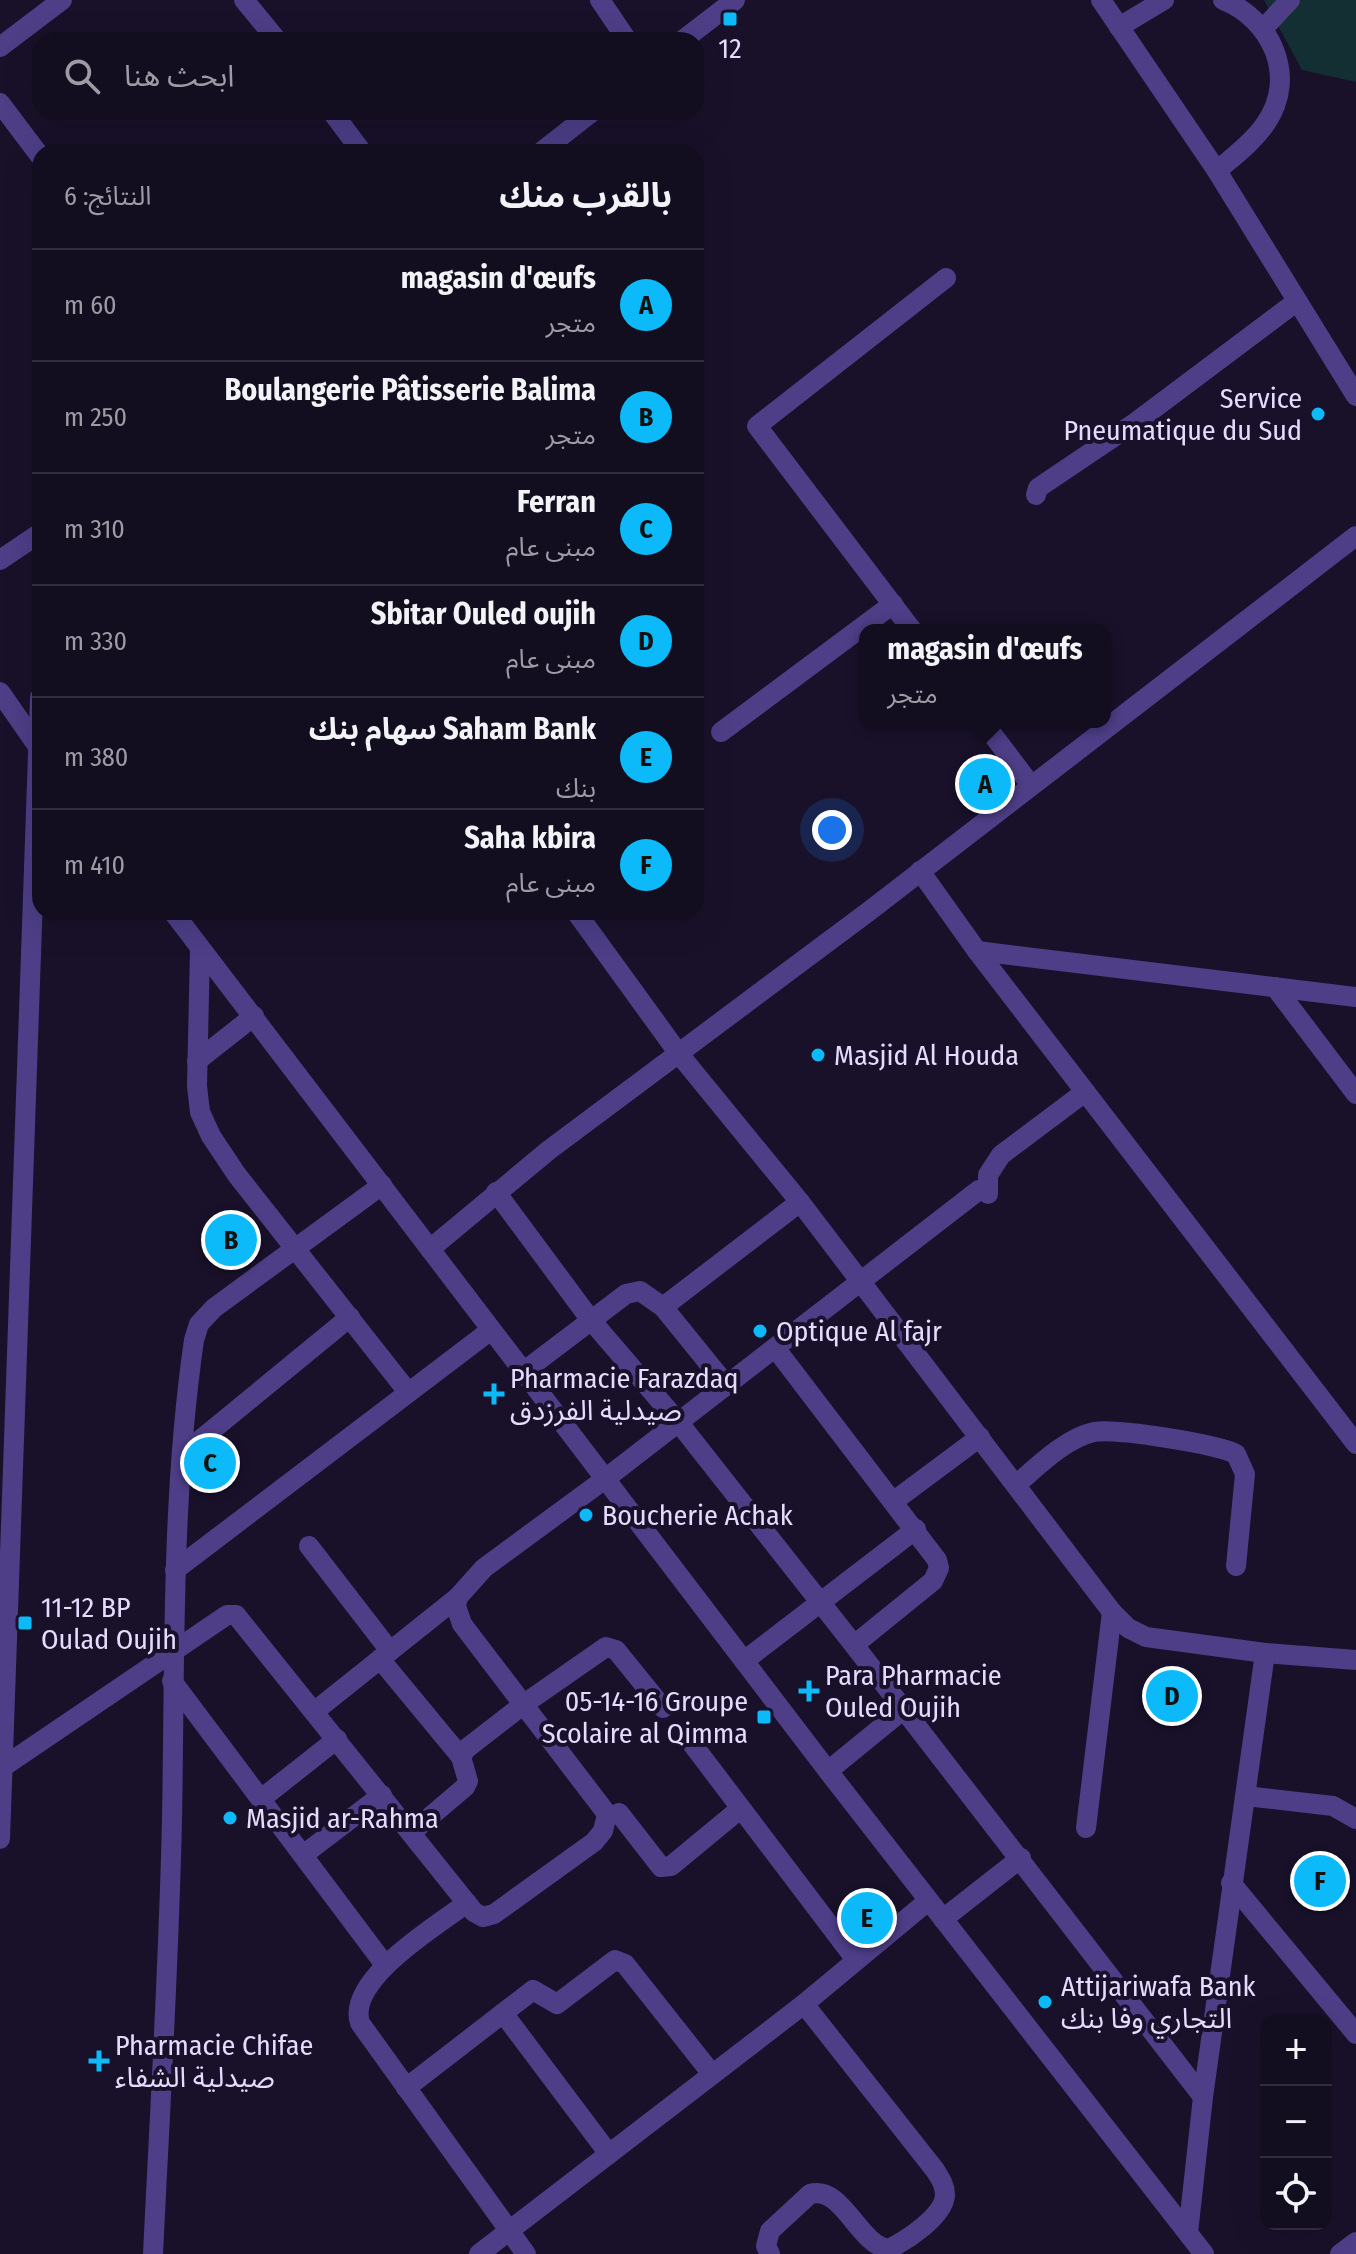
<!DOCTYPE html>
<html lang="ar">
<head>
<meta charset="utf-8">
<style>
	body { margin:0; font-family:"Fira Sans Condensed","Noto Sans Arabic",sans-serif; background:#1c1629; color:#f1f3f6; direction:rtl }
	.controls { position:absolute; right:24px; bottom:24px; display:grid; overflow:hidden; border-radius:16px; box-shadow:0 8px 32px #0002 }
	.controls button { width:72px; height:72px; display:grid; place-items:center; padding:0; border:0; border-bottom:2px solid #322d3e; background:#130d20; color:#f1f3f6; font:40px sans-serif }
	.you { position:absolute; left:832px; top:830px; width:28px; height:28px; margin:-20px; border:6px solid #fff; border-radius:50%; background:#1a73e8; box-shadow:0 0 0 12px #1a73e833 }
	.badge { display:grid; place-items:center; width:52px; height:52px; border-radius:50%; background:#0cbaf9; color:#111; font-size:26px; font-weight:700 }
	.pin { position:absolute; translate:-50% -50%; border:4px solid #fff; box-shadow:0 2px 8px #0006 }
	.popup { position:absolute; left:859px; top:624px; width:252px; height:104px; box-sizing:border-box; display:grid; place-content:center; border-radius:16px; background:#130d20; filter:drop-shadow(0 2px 6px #0005); font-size:26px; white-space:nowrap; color:#9d9ca5 }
	.popup b { font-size:30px; color:#f1f3f6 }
	.popup::after { content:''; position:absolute; left:50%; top:100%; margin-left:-16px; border:16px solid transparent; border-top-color:#130d20 }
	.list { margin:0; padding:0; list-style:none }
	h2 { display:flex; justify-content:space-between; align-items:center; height:104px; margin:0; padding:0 32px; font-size:34px }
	h2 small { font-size:26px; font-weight:400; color:#9d9ca5 }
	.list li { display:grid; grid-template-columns:52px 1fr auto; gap:24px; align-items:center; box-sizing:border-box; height:112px; padding:0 32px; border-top:2px solid #322d3e }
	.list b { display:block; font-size:30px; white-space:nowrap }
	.list p { margin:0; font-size:26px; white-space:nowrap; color:#9d9ca5 }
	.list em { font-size:26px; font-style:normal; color:#9d9ca5 }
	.icon { flex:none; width:44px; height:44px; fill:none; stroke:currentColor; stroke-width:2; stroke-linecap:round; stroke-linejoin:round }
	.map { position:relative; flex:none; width:1356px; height:2254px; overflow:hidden; direction:ltr }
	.search { position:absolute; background:#130d20; box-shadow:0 8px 32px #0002; left:32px; top:32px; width:672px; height:88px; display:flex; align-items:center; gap:20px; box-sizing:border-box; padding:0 28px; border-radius:24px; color:#9d9ca5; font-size:30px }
	.panel { position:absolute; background:#130d20; box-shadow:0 8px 32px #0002; left:32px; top:144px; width:672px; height:776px; border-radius:24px; direction:rtl }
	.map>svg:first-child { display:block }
	.green { fill:#142f33 }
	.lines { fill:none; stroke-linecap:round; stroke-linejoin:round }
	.minor { stroke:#4d3e87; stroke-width:20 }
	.poi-dot { fill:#0cbaf9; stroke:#19112a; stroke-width:3 }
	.labels { text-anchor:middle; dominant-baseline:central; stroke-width:8; stroke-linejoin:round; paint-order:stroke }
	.poi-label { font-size:28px; fill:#e5dbfe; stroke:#19112a; text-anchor:start }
</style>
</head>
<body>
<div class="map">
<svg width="1356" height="2254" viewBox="0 0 1356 2254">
	<rect width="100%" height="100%" fill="#19112a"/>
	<path class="green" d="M 1264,0 L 1356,0 L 1356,82 L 1302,70 Z"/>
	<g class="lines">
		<g class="minor">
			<path d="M 244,0 L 277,40"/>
			<path d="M 600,0 L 627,40"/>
			<path d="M 1101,0 L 1217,171 L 1356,396"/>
			<path d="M 1119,27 L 1164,0"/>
			<path d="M 1263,29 L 1290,0"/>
			<path d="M 683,40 L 735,0"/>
			<path d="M 0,47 L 62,0"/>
			<path d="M 0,103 L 40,156"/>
			<path d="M 332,112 L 362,152"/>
			<path d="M 541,152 L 592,112"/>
			<path d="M 1217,171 C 1234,156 1254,141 1266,123 C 1298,76 1271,19 1223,0"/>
			<path d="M 1036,495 L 1038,488 L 1136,422 L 1296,302"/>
			<path d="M 0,560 L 40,533"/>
			<path d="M 912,630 L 757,426 L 946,278"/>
			<path d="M 0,692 L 39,748"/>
			<path d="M 983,722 L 1030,784"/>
			<path d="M 721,732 L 893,604"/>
			<path d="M 920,871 L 977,951 L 1356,1444"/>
			<path d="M 173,912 L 828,1771 L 1204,2254"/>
			<path d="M 576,912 L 679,1054 L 800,1202 L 1112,1612 L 1128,1628 L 1146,1637 L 1265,1653 L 1356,1660"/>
			<path d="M 200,949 L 197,1086 L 200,1112 L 211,1136 L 237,1175 L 408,1392"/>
			<path d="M 977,951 L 1356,997"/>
			<path d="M 1275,987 L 1356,1094"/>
			<path d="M 197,1061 L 254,1016"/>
			<path d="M 496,1192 L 590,1319 L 679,1423 L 854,1645 L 1203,2097"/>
			<path d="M 988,1194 L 988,1175 L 1001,1155 L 1085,1092"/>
			<path d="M 430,1249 L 549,1150 L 868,912 L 1356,536"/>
			<path d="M 663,1307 L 800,1202"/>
			<path d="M 776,1349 L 937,1560 L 939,1568 L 933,1581 L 854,1645"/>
			<path d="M 523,1372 L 626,1294 L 640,1291 L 663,1307 L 727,1386"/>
			<path d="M 183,1454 L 350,1317"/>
			<path d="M 1017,1484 C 1038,1466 1066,1438 1094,1432 C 1117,1428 1216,1444 1236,1454 L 1245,1474 L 1236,1566"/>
			<path d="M 894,1501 L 980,1437"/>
			<path d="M 309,1546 L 390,1651"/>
			<path d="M 175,1570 L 491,1330"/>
			<path d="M 380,1659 L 461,1757"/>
			<path d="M 744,1661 L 916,1529"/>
			<path d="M 172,1681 L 385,1965"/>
			<path d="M 315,1711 L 458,1597"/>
			<path d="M 693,1745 L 856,1960"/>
			<path d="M 0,1769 L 227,1615 L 236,1615 L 474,1912 L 483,1917 L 494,1914 L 594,1842 L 603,1831 L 607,1814 L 462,1624 L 456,1606 L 458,1597 L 484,1568 L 605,1479 L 979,1190"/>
			<path d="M 828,1771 L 904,1709"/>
			<path d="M 1246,1796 L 1333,1806 L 1356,1819"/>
			<path d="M 261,1799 L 337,1739"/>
			<path d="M 619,1813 L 661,1867 L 671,1866 L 740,1809"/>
			<path d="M 1086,1828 L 1112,1612"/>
			<path d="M 411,1833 L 465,1787 L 468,1781 L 461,1757 L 466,1749 L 524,1704 L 606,1647 L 616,1650 L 663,1708"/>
			<path d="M 0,1839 L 40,697"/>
			<path d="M 303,1855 L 382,1795"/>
			<path d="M 1231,1883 L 1356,2034"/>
			<path d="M 467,1903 C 436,1926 346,1980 360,2023 L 526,2254"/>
			<path d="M 943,1919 L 1021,1858"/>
			<path d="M 503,2013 L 609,2154"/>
			<path d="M 406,2088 L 533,1990 L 557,2004 L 615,1960 L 625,1964 L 712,2074"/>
			<path d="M 1188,2233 L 1203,2097 L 1265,1653"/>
			<path d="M 153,2254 C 160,2109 169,1963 172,1818 C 175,1659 171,1499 194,1340 L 199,1324 L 214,1308 L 382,1185"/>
			<path d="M 479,2254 L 804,2004 L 928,1901"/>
			<path d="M 770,2254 L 766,2246 L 770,2231 L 810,2194 C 843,2185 858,2245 889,2249 C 907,2240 944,2216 945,2195 C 945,2185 940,2178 935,2170 L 804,2004"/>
			<path d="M 1340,2254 L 1356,2242"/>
		</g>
	</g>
	<g class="poi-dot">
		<rect x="722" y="11" width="16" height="16" rx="4"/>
		<circle cx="1318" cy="414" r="8"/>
		<circle cx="818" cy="1055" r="8"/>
		<circle cx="760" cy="1331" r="8"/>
		<path d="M490 1382h8v8h8v8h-8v8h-8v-8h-8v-8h8z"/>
		<circle cx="586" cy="1515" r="8"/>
		<rect x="17" y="1615" width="16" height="16" rx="4"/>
		<path d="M805 1679h8v8h8v8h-8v8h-8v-8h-8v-8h8z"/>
		<rect x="756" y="1709" width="16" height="16" rx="4"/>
		<circle cx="230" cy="1818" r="8"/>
		<circle cx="1045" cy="2002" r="8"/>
		<path d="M95 2049h8v8h8v8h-8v8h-8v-8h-8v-8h8z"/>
	</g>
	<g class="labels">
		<g class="poi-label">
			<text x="730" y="48" text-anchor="middle">12</text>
			<text x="1302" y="398" text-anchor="end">Service<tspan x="1302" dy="32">Pneumatique du Sud</tspan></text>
			<text x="834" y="1055">Masjid Al Houda</text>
			<text x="776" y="1331">Optique Al fajr</text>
			<text x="510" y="1378">Pharmacie Farazdaq<tspan x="510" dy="32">صيدلية الفرزدق</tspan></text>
			<text x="602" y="1515">Boucherie Achak</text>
			<text x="41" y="1607">11-12 BP<tspan x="41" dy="32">Oulad Oujih</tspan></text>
			<text x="825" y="1675">Para Pharmacie<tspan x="825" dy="32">Ouled Oujih</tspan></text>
			<text x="748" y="1701" text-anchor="end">05-14-16 Groupe<tspan x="748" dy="32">Scolaire al Qimma</tspan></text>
			<text x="246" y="1818">Masjid ar-Rahma</text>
			<text x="1061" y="1986">Attijariwafa Bank<tspan x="1061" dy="32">التجاري وفا بنك</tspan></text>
			<text x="115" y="2045">Pharmacie Chifae<tspan x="115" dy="32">صيدلية الشفاء</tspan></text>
		</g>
	</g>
</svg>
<div class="controls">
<button>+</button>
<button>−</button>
<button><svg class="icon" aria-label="locate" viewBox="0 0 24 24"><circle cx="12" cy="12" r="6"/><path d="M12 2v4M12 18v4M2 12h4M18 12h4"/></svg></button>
</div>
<div class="you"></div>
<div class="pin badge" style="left:985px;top:784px">A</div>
<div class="popup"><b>magasin d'œufs</b>متجر</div>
<div class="pin badge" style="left:231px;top:1240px">B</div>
<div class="pin badge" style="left:210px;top:1463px">C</div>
<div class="pin badge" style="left:1172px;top:1696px">D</div>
<div class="pin badge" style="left:867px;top:1918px">E</div>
<div class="pin badge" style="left:1320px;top:1881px">F</div>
<div class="search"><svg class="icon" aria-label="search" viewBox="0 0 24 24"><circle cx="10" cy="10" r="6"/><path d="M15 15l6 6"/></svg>ابحث هنا</div>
<section class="panel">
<h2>بالقرب منك<small>النتائج: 6</small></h2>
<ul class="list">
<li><span class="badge">A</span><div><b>magasin d'œufs</b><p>متجر</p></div><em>60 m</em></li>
<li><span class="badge">B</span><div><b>Boulangerie Pâtisserie Balima</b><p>متجر</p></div><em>250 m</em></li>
<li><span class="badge">C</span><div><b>Ferran</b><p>مبنى عام</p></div><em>310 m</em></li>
<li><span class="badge">D</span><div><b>Sbitar Ouled oujih</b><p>مبنى عام</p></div><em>330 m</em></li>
<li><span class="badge">E</span><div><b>Saham Bank سهام بنك</b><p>بنك</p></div><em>380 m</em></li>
<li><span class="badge">F</span><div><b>Saha kbira</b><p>مبنى عام</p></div><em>410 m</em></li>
</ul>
</section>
</div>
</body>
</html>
